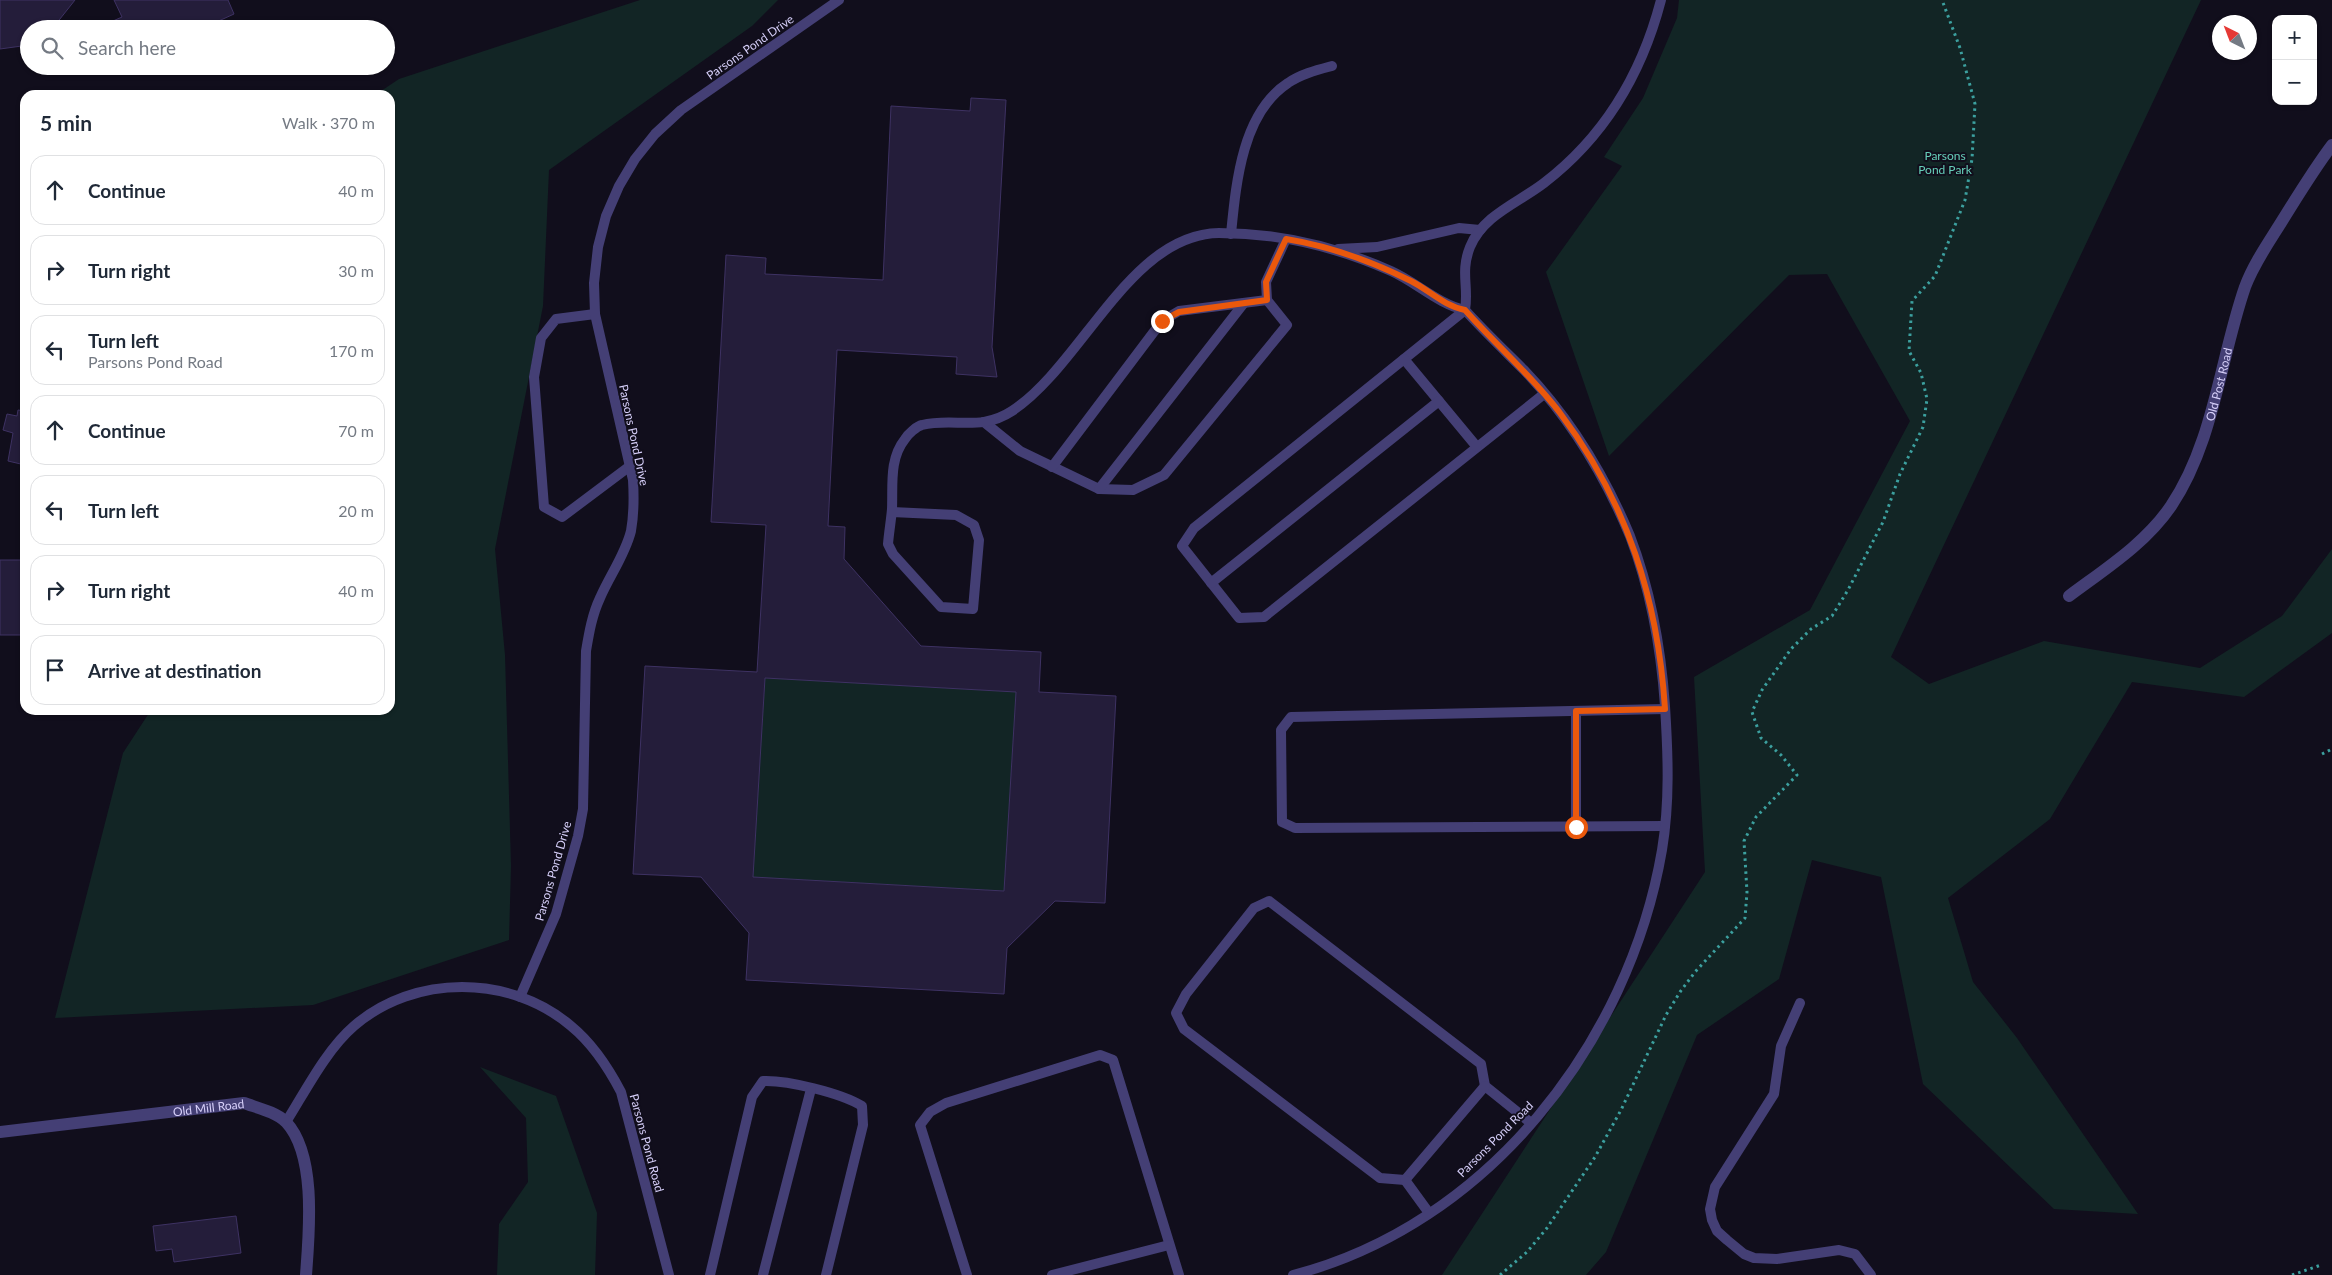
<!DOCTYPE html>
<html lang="en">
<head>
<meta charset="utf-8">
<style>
	body { margin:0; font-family:Lato,sans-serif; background:#f2f2f3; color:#1f2937 }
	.controls { position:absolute; right:15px; top:15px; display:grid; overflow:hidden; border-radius:10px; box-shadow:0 1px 4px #0004 }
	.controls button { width:45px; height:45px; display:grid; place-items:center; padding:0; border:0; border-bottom:1px solid #e0e1e3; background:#fff; color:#1f2937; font:25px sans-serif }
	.compass { position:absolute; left:2212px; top:15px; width:45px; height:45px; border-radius:50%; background:#fff; box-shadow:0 1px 4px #0004; rotate:318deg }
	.stop { position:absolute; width:15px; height:15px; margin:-11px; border:4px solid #ea580c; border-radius:50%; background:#fff }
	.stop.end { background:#ea580c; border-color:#fff; box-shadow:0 1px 5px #0008 }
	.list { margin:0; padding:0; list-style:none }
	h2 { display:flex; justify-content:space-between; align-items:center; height:65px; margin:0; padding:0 20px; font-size:21px }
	h2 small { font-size:16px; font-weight:400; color:#747a83 }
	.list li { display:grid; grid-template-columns:32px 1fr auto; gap:15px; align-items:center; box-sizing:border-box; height:70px; margin:0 10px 10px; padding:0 10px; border:1px solid #e0e1e3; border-radius:15px }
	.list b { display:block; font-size:19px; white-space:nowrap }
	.list p { margin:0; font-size:16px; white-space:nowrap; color:#747a83 }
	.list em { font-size:16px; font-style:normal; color:#747a83 }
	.icon { flex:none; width:28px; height:28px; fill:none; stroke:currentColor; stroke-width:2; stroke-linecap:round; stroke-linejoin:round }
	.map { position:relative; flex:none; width:2332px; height:1275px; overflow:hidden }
	.search { position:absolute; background:#fff; box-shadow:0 1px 4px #0004; left:20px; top:20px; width:375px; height:55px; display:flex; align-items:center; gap:12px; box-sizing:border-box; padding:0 18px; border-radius:28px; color:#747a83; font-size:19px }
	.panel { position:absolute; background:#fff; box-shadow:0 1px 4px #0004; left:20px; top:90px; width:375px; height:625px; border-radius:15px }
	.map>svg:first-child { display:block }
	.green { fill:#122525 }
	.building { fill:#241d3a; stroke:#3e3263; fill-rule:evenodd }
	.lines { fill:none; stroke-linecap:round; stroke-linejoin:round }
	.path { stroke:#3ca09f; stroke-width:3; stroke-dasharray:2.5 4; stroke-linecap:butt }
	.service { stroke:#443f75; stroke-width:10 }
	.minor { stroke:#443f75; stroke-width:12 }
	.route { stroke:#ea580c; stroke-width:6 }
	.labels { text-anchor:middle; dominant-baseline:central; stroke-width:4; stroke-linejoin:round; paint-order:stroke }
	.street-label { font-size:12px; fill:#d6cff9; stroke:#110e1c }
	.park-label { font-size:12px; fill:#66ceb9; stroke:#110e1c }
</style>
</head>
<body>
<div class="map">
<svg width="2332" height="1275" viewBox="0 0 2332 1275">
	<rect width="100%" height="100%" fill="#110e1c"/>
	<g class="green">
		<path d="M 640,0 L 778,0 L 752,26 L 549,170 L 543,306 L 495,549 L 505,655 L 511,866 L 509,940 L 313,1005 L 55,1018 L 123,753 L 151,710 L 390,710 L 390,95 L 375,95 L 399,79 Z"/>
		<path d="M 1679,0 L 2201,0 L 1891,657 L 1929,684 L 2044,641 L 2200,668 L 2282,616 L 2332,549 L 2332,633 L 2244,697 L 2132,682 L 2050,819 L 1948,898 L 1973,982 L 2017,1038 L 2138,1214 L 2054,1209 L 1923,1084 L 1881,877 L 1812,860 L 1779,979 L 1697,1035 L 1606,1252 L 1586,1275 L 1442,1275 L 1705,872 L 1694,677 L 1810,610 L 1910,421 L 1827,274 L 1789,275 L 1609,456 L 1546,272 L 1622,166 L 1604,157 L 1643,98 L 1677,18 Z"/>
		<path d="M 765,678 L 1016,692 L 1004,891 L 753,877 Z"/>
		<path d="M 480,1067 L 556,1096 L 597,1213 L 595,1275 L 497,1275 L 499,1224 L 528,1182 L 526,1118 Z"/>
	</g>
	<g class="building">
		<path d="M 0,0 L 75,0 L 52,29 L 29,29 L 29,45 L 0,49 Z"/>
		<path d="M 114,0 L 228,0 L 234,14 L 201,29 L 95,29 L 122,17 Z"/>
		<path d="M 971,98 L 1006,100 L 992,347 L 997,377 L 956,374 L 957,357 L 837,350 L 828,526 L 845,527 L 844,559 L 921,646 L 1041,652 L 1039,692 L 1116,696 L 1105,903 L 1055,901 L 1007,948 L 1004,994 L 746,980 L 749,933 L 701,877 L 633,874 L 645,666 L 757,672 L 766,525 L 711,522 L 726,255 L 766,258 L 765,274 L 883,280 L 891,106 L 970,111 ZM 765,678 L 1016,692 L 1004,891 L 753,877 Z"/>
		<path d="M 18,410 L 25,411 L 25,465 L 8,461 L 13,433 L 3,430 L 7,414 L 17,416 Z"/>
		<path d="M 0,560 L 21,560 L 25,635 L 0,635 Z"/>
		<path d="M 236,1216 L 241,1253 L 174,1262 L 172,1249 L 156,1251 L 153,1226 Z"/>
	</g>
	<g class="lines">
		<g class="path">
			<path d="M 2322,754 L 2332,749"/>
			<path d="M 1500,1275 L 1527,1252 L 1547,1228 L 1595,1157 L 1621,1110 L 1666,1015 L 1680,992 L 1695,972 L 1745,918 L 1747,892 L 1744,841 L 1756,817 L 1797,775 L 1781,755 L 1761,738 L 1752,712 L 1762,690 L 1791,649 L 1811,629 L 1832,616 L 1848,590 L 1883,522 L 1900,474 L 1923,427 L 1927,399 L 1921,373 L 1909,351 L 1912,301 L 1935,276 L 1965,200 L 1972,159 L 1975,104 L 1960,48 L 1942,0"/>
			<path d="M 2292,1275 L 2321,1265"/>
		</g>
		<g class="service">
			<path d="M 1231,234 C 1236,183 1242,113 1288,83 C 1301,74 1317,70 1332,66"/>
			<path d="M 1338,249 L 1377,247 L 1459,228 L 1480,230"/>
			<path d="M 1465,310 L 1194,528 L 1182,546 L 1239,618 L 1264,617 L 1544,394"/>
			<path d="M 595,314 L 556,319 L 541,338 L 534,377 L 544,507 L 562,517 L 630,466"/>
			<path d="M 1404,359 L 1477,447"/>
			<path d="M 984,422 L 1020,451 L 1099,489 L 1133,490 L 1164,475 L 1287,325 L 1267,300 L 1266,282 L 1286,239"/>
			<path d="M 1052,467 L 1162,321 L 1179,311 L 1267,300"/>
			<path d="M 1099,489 L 1244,303"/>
			<path d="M 892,512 L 956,515 L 974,525 L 979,540 L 973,609 L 941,607 L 893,554 L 888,544 C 889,532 891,521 892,509 C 893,485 889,459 905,439 C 908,434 917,426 922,425 C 954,417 980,432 1012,411 C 1082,365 1130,234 1219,233 C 1278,233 1337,247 1391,271 C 1416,282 1438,304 1465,310"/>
			<path d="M 1211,583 L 1439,401"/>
			<path d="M 1576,711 L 1576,827"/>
			<path d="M 1665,826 L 1295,828 L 1282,822 L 1281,730 L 1291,717 L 1665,709"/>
			<path d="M 520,997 L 556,914 L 578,836 L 583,809 L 586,651 C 589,633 592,615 600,598 C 610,575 625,555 631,531 C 634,514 634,497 633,480 L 595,314 L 594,283 L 598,247 L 606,216 L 619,186 L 635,159 L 655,134 L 681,110 L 839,0"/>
			<path d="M 1800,1003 L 1781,1046 L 1774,1094 L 1715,1187 L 1710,1209 L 1712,1220 L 1717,1231 L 1727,1240 L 1744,1254 L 1754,1258 L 1777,1259 L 1839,1250 L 1855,1254 L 1871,1275"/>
			<path d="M 286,1122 C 305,1092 326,1050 354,1026 C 414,974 510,974 571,1026 C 593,1044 608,1067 621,1092 L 669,1275"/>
			<path d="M 1405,1180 L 1380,1178 L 1184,1029 L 1176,1013 L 1186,994 L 1254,908 L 1269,901 L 1481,1064 L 1485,1086 L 1531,1123"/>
			<path d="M 1405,1180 L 1485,1086"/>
			<path d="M 1405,1180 L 1429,1213"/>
			<path d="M 710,1275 L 752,1097 L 763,1081 C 787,1080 841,1093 862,1106 L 863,1125 L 826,1275"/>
			<path d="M 763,1275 L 811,1089"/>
			<path d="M 967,1275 L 920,1125 L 930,1112 L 946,1103 L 1100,1055 L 1113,1060 L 1179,1275"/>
			<path d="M 1052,1275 L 1169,1245"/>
			<path d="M 1293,1275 C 1487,1225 1629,1043 1662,850 C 1670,802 1668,754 1665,706 C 1661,648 1651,591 1630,536 C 1605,476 1569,417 1524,370 C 1504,350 1484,331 1465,310 C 1469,287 1460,272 1470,247 C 1483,215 1518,203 1544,183 C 1604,137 1642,73 1661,0"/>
		</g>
		<g class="minor">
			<path id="s1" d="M 2069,596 C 2105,569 2145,544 2171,506 C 2214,442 2220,359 2245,287 C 2254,263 2269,242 2282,221 C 2298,195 2314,169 2332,145"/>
			<path id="s2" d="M 0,1132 L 244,1103 C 258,1108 276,1112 286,1122 C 317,1155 309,1234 306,1275"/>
		</g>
	</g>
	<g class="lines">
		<path class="route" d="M 1162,321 L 1179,312 L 1267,300 L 1266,282 L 1286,239 C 1329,246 1371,261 1411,281 C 1429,290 1444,306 1465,310 C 1496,345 1532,376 1560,413 C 1627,502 1658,599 1665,709 L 1576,711 L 1576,827"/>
	</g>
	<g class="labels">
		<g class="street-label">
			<text transform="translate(750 47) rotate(-35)">Parsons Pond Drive</text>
			<text stroke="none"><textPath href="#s1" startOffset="268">Old Post Road</textPath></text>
			<text transform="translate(634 435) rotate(78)">Parsons Pond Drive</text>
			<text transform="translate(553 871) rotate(-74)">Parsons Pond Drive</text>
			<text stroke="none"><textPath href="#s2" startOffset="210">Old Mill Road</textPath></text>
			<text transform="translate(1495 1139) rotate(-45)">Parsons Pond Road</text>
			<text transform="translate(647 1143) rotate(75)">Parsons Pond Road</text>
		</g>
		<g class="park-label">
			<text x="1945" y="155">Parsons<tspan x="1945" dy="14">Pond Park</tspan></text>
		</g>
	</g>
</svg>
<div class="controls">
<button>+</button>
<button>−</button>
</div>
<svg class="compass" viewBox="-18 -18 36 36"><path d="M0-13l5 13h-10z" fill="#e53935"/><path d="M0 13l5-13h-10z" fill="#747a83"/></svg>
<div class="stop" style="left:1576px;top:827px"></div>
<div class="stop end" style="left:1162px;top:321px"></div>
<div class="search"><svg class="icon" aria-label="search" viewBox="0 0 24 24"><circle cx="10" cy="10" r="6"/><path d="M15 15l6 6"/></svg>Search here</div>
<section class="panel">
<h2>5 min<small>Walk · 370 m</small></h2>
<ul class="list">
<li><svg class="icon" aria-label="ahead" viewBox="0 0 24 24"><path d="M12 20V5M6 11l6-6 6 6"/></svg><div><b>Continue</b></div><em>40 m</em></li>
<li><svg class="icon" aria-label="right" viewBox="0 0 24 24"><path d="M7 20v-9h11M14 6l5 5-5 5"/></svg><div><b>Turn right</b></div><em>30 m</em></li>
<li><svg class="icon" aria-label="left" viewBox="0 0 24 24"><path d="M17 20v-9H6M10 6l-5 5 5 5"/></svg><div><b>Turn left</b><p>Parsons Pond Road</p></div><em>170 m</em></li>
<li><svg class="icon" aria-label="ahead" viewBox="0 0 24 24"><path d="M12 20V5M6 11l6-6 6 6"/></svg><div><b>Continue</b></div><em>70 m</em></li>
<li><svg class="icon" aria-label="left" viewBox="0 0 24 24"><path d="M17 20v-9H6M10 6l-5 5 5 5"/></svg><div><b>Turn left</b></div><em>20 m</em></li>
<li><svg class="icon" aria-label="right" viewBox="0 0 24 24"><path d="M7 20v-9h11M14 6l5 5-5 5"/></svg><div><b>Turn right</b></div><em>40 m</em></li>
<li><svg class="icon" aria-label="arrive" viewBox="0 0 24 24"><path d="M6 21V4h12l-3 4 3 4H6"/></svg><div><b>Arrive at destination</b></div></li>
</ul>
</section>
</div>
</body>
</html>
